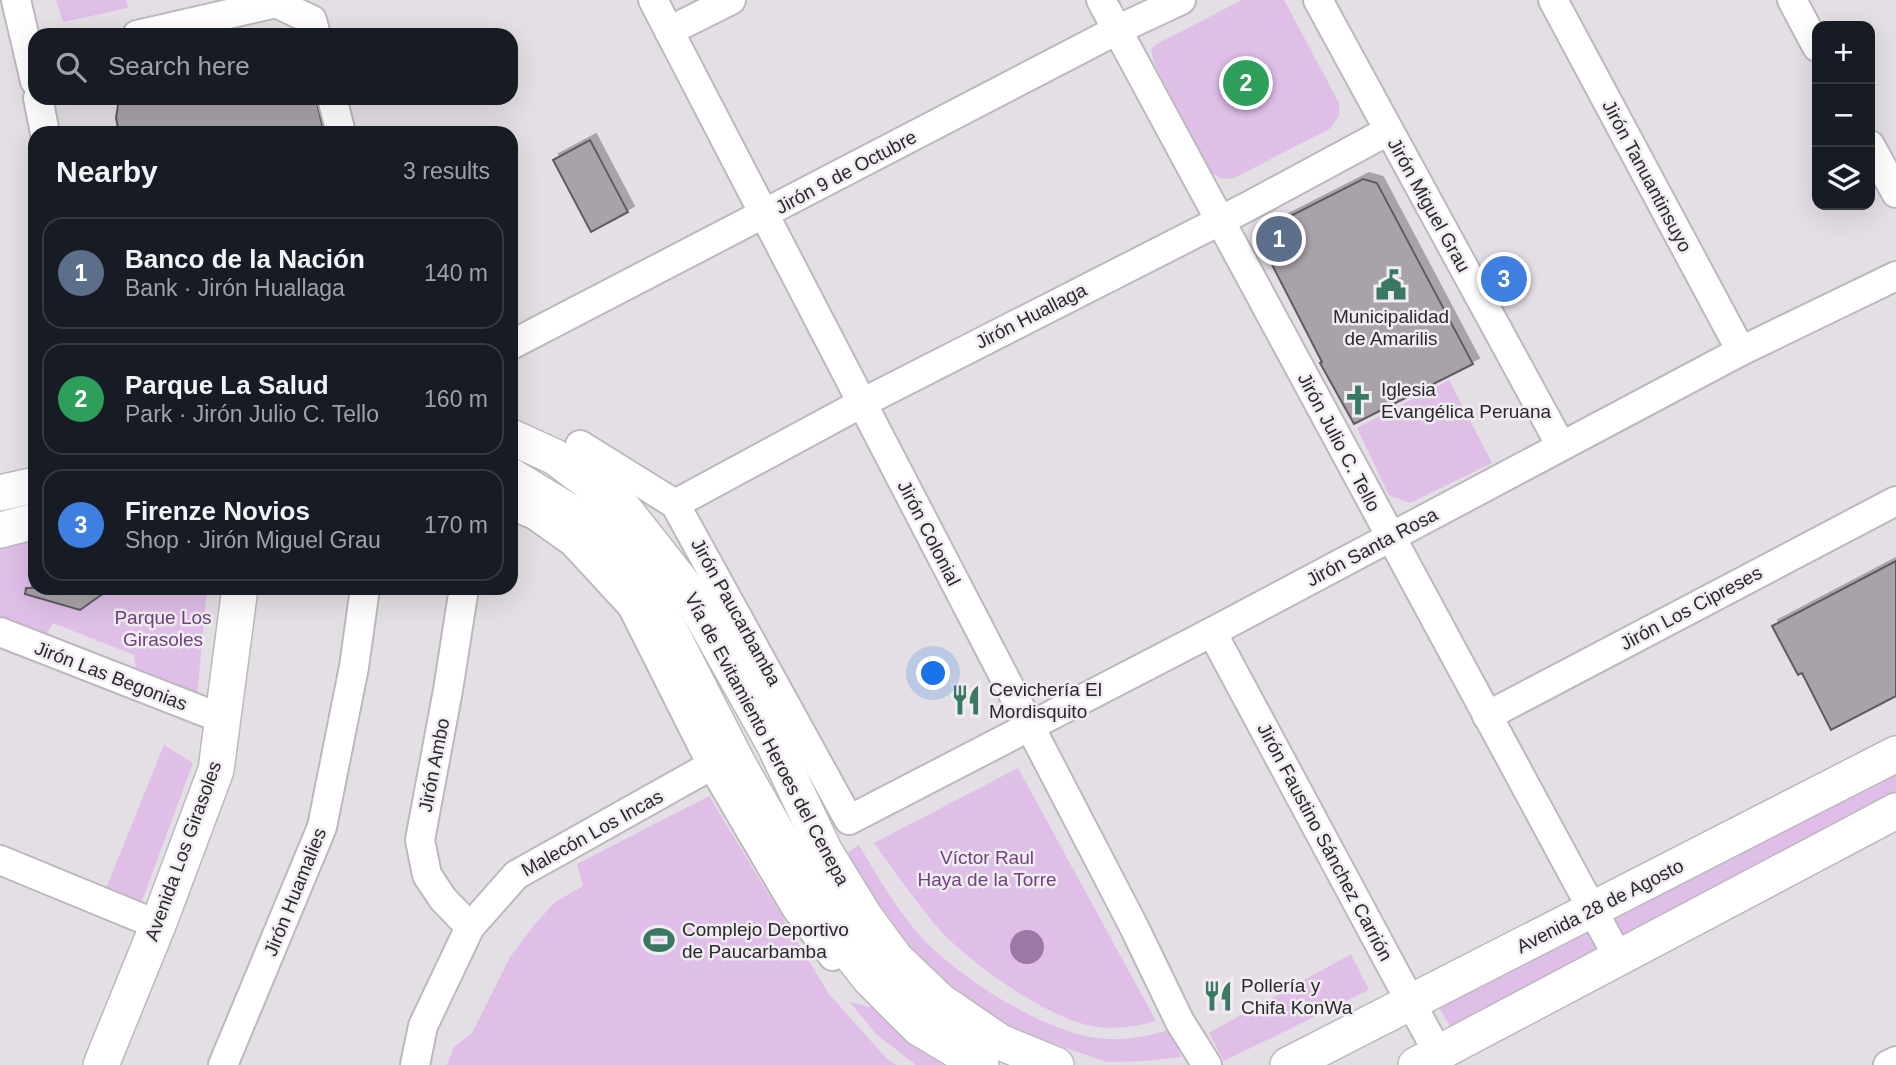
<!DOCTYPE html>
<html lang="en">
<head>
<meta charset="utf-8">
<style>
	body { margin:0; font-family:Helvetica,sans-serif; background:#242831; color:#f1f3f6 }
	.controls { position:absolute; right:21px; top:21px; display:grid; overflow:hidden; border-radius:14px; box-shadow:0 7px 28px #0002 }
	.controls button { width:63px; height:63px; display:grid; place-items:center; padding:0; border:0; border-bottom:2px solid #363941; background:#171b24; color:#f1f3f6; font:35px sans-serif }
	.you { position:absolute; left:934px; top:674px; width:24px; height:24px; margin:-18px; border:5px solid #fff; border-radius:50%; background:#1a73e8; box-shadow:0 0 0 10px #1a73e833 }
	.badge { display:grid; place-items:center; width:46px; height:46px; border-radius:50%; background:#0b8043; color:#fff; font-size:23px; font-weight:700 }
	.pin { position:absolute; translate:-50% -50%; border:4px solid #fff; box-shadow:0 2px 7px #0006 }
	.list { margin:0; padding:0; list-style:none }
	h2 { display:flex; justify-content:space-between; align-items:center; height:91px; margin:0; padding:0 28px; font-size:30px }
	h2 small { font-size:23px; font-weight:400; color:#9ea1a6 }
	.list li { display:grid; grid-template-columns:46px 1fr auto; gap:21px; align-items:center; box-sizing:border-box; height:112px; margin:0 14px 14px; padding:0 14px; border:2px solid #363941; border-radius:21px }
	.list b { display:block; font-size:26px; white-space:nowrap }
	.list p { margin:0; font-size:23px; white-space:nowrap; color:#9ea1a6 }
	.list em { font-size:23px; font-style:normal; color:#9ea1a6 }
	.icon { flex:none; width:38px; height:38px; fill:none; stroke:currentColor; stroke-width:2; stroke-linecap:round; stroke-linejoin:round }
	.map { position:relative; flex:none; width:1896px; height:1065px; overflow:hidden }
	.search { position:absolute; background:#171b24; box-shadow:0 7px 28px #0002; left:28px; top:28px; width:490px; height:77px; display:flex; align-items:center; gap:18px; box-sizing:border-box; padding:0 24px; border-radius:21px; color:#9ea1a6; font-size:26px }
	.panel { position:absolute; background:#171b24; box-shadow:0 7px 28px #0002; left:28px; top:126px; width:490px; height:469px; border-radius:21px }
	.map>svg:first-child { display:block }
	.green { fill:#dfbee8 }
	.water { fill:#9c78a5 }
	.building { fill:#a8a3a9; stroke:#5f5b61; stroke-width:2; filter:url(#shadow) }
	.lines { fill:none; stroke-linecap:round; stroke-linejoin:round }
	.minor-casing { stroke:#bcb8be; stroke-width:32 }
	.major-casing { stroke:#bcb8be; stroke-width:38 }
	.minor { stroke:#fff; stroke-width:28 }
	.major { stroke:#fff; stroke-width:35 }
	.labels { text-anchor:middle; dominant-baseline:central; stroke-width:5; stroke-linejoin:round; paint-order:stroke }
	.street-label { font-size:19px; fill:#2a292b; stroke:#f1ecf2 }
	.poi-label { font-size:19px; fill:#2a292b; stroke:#f1ecf2; text-anchor:start }
	.park-label { font-size:19px; fill:#71427d; stroke:#f1ecf2 }
</style>
</head>
<body>
<div class="map">
<svg width="1896" height="1065" viewBox="0 0 1896 1065">
	<defs>
		<filter id="shadow"><feDropShadow dx="6" dy="-6" stdDeviation="0" flood-color="#0004"/></filter>
	</defs>
	<rect width="100%" height="100%" fill="#e4dfe5"/>
	<g class="green">
		<path d="M 56,0 L 126,0 L 128,8 L 63,22 Z"/>
		<path d="M 1242,0 L 1284,0 L 1339,103 L 1339,115 L 1331,128 L 1234,178 L 1222,179 L 1210,172 L 1154,63 L 1151,49 L 1155,45 Z"/>
		<path d="M 1449,380 L 1492,463 L 1410,503 L 1389,495 L 1357,428 Z"/>
		<path d="M 35,536 L 35,588 L 207,588 L 197,698 L 137,676 L 134,655 L 53,623 L 45,637 L 0,618 L 0,544 Z"/>
		<path d="M 164,745 L 193,763 L 139,909 L 105,891 Z"/>
		<path d="M 1018,768 L 1156,1021 C 1135,1027 1114,1030 1092,1026 C 1049,1019 968,962 939,929 C 916,902 895,872 874,843 Z"/>
		<path d="M 1896,768 L 1896,797 L 1621,938 L 1609,915 Z"/>
		<path d="M 709,796 L 829,994 L 888,1060 L 897,1065 L 447,1065 L 454,1047 L 472,1033 L 510,957 L 535,924 L 555,902 L 583,886 L 577,864 Z"/>
		<path d="M 859,845 C 879,879 899,914 926,942 C 966,982 1051,1037 1108,1039 C 1130,1040 1149,1036 1171,1029 L 1181,1057 L 1144,1061 L 1107,1062 L 1043,1040 L 998,1020 L 963,999 L 886,926 L 842,856 Z"/>
		<path d="M 1588,926 L 1601,949 L 1451,1029 L 1438,1005 Z"/>
		<path d="M 1351,954 L 1369,990 L 1224,1061 L 1209,1033 Z"/>
		<path d="M 850,1002 L 885,1011 L 906,1041 L 943,1065 L 916,1065 L 876,1034 Z"/>
	</g>
	<circle class="water" cx="1027" cy="947" r="17"/>
	<g class="building">
		<path d="M 119,98 L 316,98 L 324,133 L 119,133 L 116,118 Z"/>
		<path d="M 590,140 L 628,212 L 591,232 L 553,160 Z"/>
		<path d="M 1363,179 L 1377,183 L 1473,364 L 1354,424 L 1320,363 L 1322,362 L 1263,247 L 1267,228 Z"/>
		<path d="M 1896,561 L 1896,696 L 1831,730 L 1802,673 L 1798,675 L 1772,626 Z"/>
		<path d="M 26,588 L 111,588 L 80,610 L 25,594 Z"/>
	</g>
	<g class="lines">
		<g class="minor-casing">
			<g id="minor">
				<path d="M 16,0 L 35,81"/>
				<path d="M 653,0 L 1134,927 L 1180,1022 L 1207,1065"/>
				<path d="M 1101,0 L 1618,957"/>
				<path d="M 1318,0 L 1561,446"/>
				<path d="M 1553,0 L 1741,351"/>
				<path d="M 1792,0 L 1817,47"/>
				<path d="M 669,31 L 731,0"/>
				<path d="M 137,35 L 276,3 L 312,20 L 316,35"/>
				<path d="M 38,98 L 45,133"/>
				<path d="M 332,98 L 341,133"/>
				<path d="M 1870,145 L 1896,193"/>
				<path d="M 511,345 L 1117,30 L 1181,0"/>
				<path d="M 580,445 L 675,504 L 849,820 L 1212,632 L 1741,351 L 1896,276"/>
				<path d="M 675,504 L 862,403 L 1247,207 L 1388,131"/>
				<path d="M 511,505 L 535,515 L 573,542 L 632,606 L 712,765 L 796,908 L 833,956"/>
				<path d="M 464,588 L 448,690 L 420,840 L 427,875 L 443,899 L 470,927"/>
				<path d="M 0,632 L 223,719"/>
				<path d="M 1212,632 L 1438,1053"/>
				<path d="M 1487,716 L 1896,501"/>
				<path d="M 0,860 L 158,925"/>
				<path d="M 223,1065 L 322,827 L 354,667 L 365,588"/>
				<path d="M 415,1065 L 423,1026 L 470,927 L 516,875 L 712,765"/>
				<path d="M 1888,1065 L 1896,1061"/>
			</g>
		</g>
		<g class="major-casing">
			<g id="major">
				<path d="M 511,437 L 555,457 L 624,509 L 687,589 L 774,744 L 825,852 L 865,917 L 896,959 L 940,1001 L 1000,1042 L 1056,1065"/>
				<path d="M 511,476 L 600,530 L 658,607 L 738,764 L 834,933 L 870,979 L 919,1028 L 981,1065"/>
				<path d="M 0,493 L 35,485"/>
				<path d="M 0,530 L 35,521"/>
				<path d="M 101,1065 L 158,925 L 216,770 L 240,588"/>
				<path d="M 1288,1065 L 1896,754"/>
				<path d="M 1416,1065 L 1896,811"/>
			</g>
		</g>
		<use href="#minor" class="minor"/>
		<use href="#major" class="major"/>
	</g>
	<defs>
		<g id="civic-bare" transform="scale(2.415)"><path d="M-.6-6.5H3V-4.5H.6V-3L4-1V1h2V6H-6V1h2V-1L-.6-3ZM-1.2 2.5V6h2.4V2.5Z" fill="#3b7863" stroke="#f1ecf2" stroke-width="2.5" paint-order="stroke"/></g>
		<g id="church-bare" transform="scale(2.415)"><path d="M-1.2-6h2.4v3.5h3.3v2.4h-3.3V6h-2.4V-.1h-3.3v-2.4h3.3Z" fill="#3b7863" stroke="#f1ecf2" stroke-width="2.5" paint-order="stroke"/></g>
		<g id="restaurant-bare" transform="scale(2.415)"><path d="M-5-6h1v4h1v-4h1v4h1v-4h1v5L-1.5 .5V6h-2V.5L-5-1ZM5-6V6H3V1.5H1.5Q1.5-4 5-6Z" fill="#3b7863" stroke="#f1ecf2" stroke-width="2.5" paint-order="stroke"/></g>
		<g id="stadium-bare" transform="scale(2.415)"><path d="M0-5a6.5 5 0 1 0 0 10a6.5 5 0 1 0 0-10ZM-3.5-1.8h7v3.6h-7Z" fill="#3b7863" stroke="#f1ecf2" stroke-width="2.5" paint-order="stroke"/></g>
	</defs>
	<g fill-rule="evenodd">
		<use href="#civic-bare" x="1391" y="285"/>
		<use href="#church-bare" x="1358" y="400"/>
		<use href="#restaurant-bare" x="966" y="700"/>
		<use href="#stadium-bare" x="659" y="940"/>
		<use href="#restaurant-bare" x="1218" y="996"/>
	</g>
	<g class="labels">
		<g class="street-label">
			<text transform="translate(846 172) rotate(-28)">Jirón 9 de Octubre</text>
			<text transform="translate(1647 176) rotate(62)">Jirón Tanuantinsuyo</text>
			<text transform="translate(1429 205) rotate(61)">Jirón Miguel Grau</text>
			<text transform="translate(1031 316) rotate(-27)">Jirón Huallaga</text>
			<text transform="translate(1339 442) rotate(62)">Jirón Julio C. Tello</text>
			<text transform="translate(929 533) rotate(63)">Jirón Colonial</text>
			<text transform="translate(1372 547) rotate(-28)">Jirón Santa Rosa</text>
			<text transform="translate(1691 608) rotate(-28)">Jirón Los Cipreses</text>
			<text transform="translate(736 612) rotate(61)">Jirón Paucarbamba</text>
			<text transform="translate(111 676) rotate(21)">Jirón Las Begonias</text>
			<text transform="translate(767 739) rotate(62)">Vía de Evitamiento Heroes del Cenepa</text>
			<text transform="translate(434 765) rotate(-79)">Jirón Ambo</text>
			<text transform="translate(592 833) rotate(-29)">Malecón Los Incas</text>
			<text transform="translate(1325 842) rotate(62)">Jirón Faustino Sánchez Carrión</text>
			<text transform="translate(183 851) rotate(-70)">Avenida Los Girasoles</text>
			<text transform="translate(295 892) rotate(-68)">Jirón Huamalies</text>
			<text transform="translate(1600 906) rotate(-27)">Avenida 28 de Agosto</text>
		</g>
		<g class="poi-label">
			<text x="1391" y="316" text-anchor="middle">Municipalidad<tspan x="1391" dy="22">de Amarilis</tspan></text>
			<text x="1381" y="389">Iglesia<tspan x="1381" dy="22">Evangélica Peruana</tspan></text>
			<text x="989" y="689">Cevichería El<tspan x="989" dy="22">Mordisquito</tspan></text>
			<text x="682" y="929">Complejo Deportivo<tspan x="682" dy="22">de Paucarbamba</tspan></text>
			<text x="1241" y="985">Pollería y<tspan x="1241" dy="22">Chifa KonWa</tspan></text>
		</g>
		<g class="park-label">
			<text x="163" y="617">Parque Los<tspan x="163" dy="22">Girasoles</tspan></text>
			<text x="987" y="857">Víctor Raul<tspan x="987" dy="22">Haya de la Torre</tspan></text>
		</g>
	</g>
</svg>
<div class="controls">
<button>+</button>
<button>−</button>
<button><svg class="icon" aria-label="layers" viewBox="0 0 24 24"><path d="M12 4l9 5-9 5-9-5zM3 14l9 5 9-5"/></svg></button>
</div>
<div class="you"></div>
<div class="pin badge" style="left:1279px;top:239px;background:#5c6f8a">1</div>
<div class="pin badge" style="left:1246px;top:83px;background:#2e9e5b">2</div>
<div class="pin badge" style="left:1504px;top:279px;background:#3f7fe0">3</div>
<div class="search"><svg class="icon" aria-label="search" viewBox="0 0 24 24"><circle cx="10" cy="10" r="6"/><path d="M15 15l6 6"/></svg>Search here</div>
<section class="panel">
<h2>Nearby<small>3 results</small></h2>
<ul class="list">
<li><span class="badge" style="background:#5c6f8a">1</span><div><b>Banco de la Nación</b><p>Bank · Jirón Huallaga</p></div><em>140 m</em></li>
<li><span class="badge" style="background:#2e9e5b">2</span><div><b>Parque La Salud</b><p>Park · Jirón Julio C. Tello</p></div><em>160 m</em></li>
<li><span class="badge" style="background:#3f7fe0">3</span><div><b>Firenze Novios</b><p>Shop · Jirón Miguel Grau</p></div><em>170 m</em></li>
</ul>
</section>
</div>
</body>
</html>
